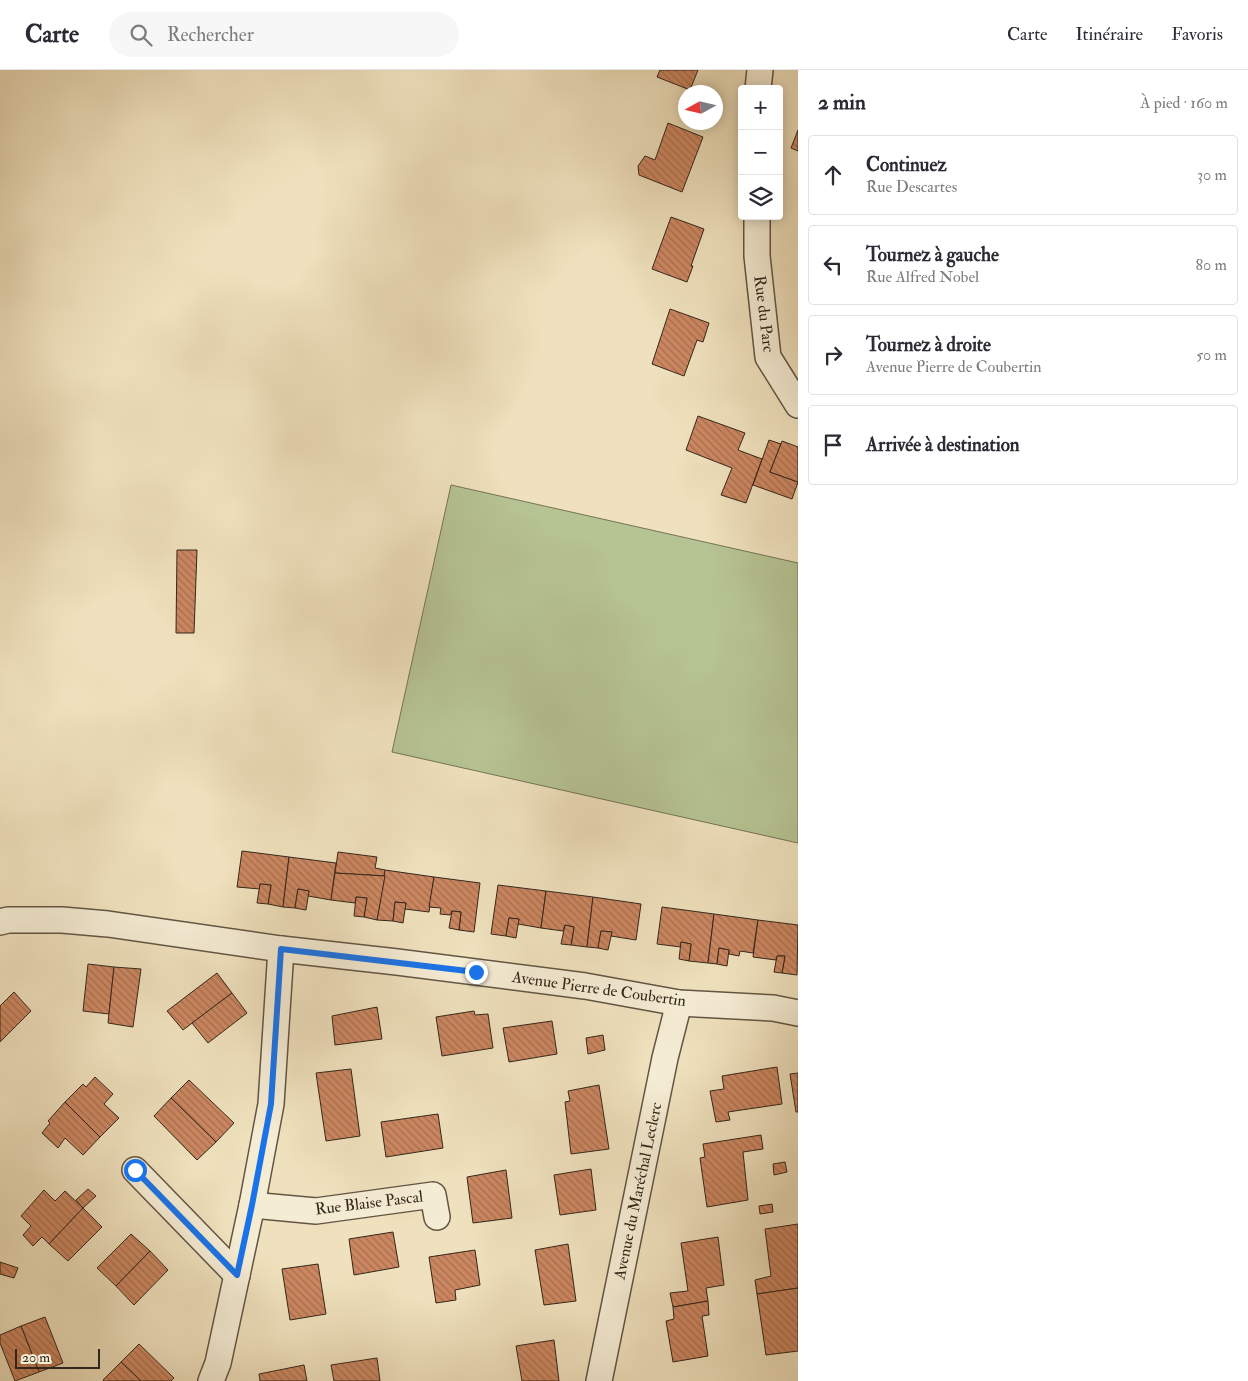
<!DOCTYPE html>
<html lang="fr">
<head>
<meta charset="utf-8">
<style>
	body { margin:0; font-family:"IM FELL Double Pica",serif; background:#f7f7f7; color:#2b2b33 }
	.controls { position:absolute; right:15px; top:15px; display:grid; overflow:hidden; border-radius:5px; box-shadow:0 2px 12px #0003 }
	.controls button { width:45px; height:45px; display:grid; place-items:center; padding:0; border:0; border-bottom:1px solid #e1e1e2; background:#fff; color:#2b2b33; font:25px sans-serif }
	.compass { position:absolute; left:678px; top:15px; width:45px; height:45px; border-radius:50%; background:#fff; box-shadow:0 2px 12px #0003; rotate:262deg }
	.scale { position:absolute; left:15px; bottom:12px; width:85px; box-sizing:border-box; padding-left:5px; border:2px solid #33261b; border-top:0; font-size:14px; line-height:18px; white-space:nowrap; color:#33261b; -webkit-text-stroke:4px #f5ecd4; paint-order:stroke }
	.stop { position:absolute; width:15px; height:15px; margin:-11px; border:4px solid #1a73e8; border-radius:50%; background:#fff }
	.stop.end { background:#1a73e8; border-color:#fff; box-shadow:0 1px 5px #0008 }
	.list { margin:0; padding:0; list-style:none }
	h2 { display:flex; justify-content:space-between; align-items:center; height:65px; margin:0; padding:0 20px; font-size:21px }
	h2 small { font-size:16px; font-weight:400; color:#7c7c81 }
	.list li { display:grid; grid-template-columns:32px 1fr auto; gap:15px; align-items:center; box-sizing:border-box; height:80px; margin:0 10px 10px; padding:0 10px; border:1px solid #e1e1e2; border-radius:5px }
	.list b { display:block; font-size:19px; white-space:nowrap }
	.list p { margin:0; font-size:16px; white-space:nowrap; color:#7c7c81 }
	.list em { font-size:16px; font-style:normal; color:#7c7c81 }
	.icon { flex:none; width:28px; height:28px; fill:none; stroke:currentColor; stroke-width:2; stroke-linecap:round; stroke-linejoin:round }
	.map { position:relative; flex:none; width:798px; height:1311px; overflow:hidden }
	header { display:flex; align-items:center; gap:30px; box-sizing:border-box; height:70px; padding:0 25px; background:#fff; border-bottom:1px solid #e1e1e2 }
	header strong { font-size:24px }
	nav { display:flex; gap:28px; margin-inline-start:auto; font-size:18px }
	.search { width:350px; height:45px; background:#f7f7f7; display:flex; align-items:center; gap:12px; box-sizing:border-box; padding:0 18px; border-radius:28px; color:#7c7c81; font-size:19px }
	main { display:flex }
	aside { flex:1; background:#fff }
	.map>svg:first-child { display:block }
	.grass { fill:#b6c393; stroke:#747457 }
	.building { fill:url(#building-back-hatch); stroke:#33261b }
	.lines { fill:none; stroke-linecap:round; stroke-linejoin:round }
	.minor-casing { stroke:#625544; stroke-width:28 }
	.minor { stroke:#f5ecd4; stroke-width:25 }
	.route { stroke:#1a73e8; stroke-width:6 }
	.labels { text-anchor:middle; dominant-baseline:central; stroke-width:4; stroke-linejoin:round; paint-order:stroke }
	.street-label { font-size:16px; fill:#33261b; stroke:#f5ecd4 }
</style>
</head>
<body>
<header>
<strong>Carte</strong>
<div class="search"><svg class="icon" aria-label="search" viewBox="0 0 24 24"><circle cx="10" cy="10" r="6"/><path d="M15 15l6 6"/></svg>Rechercher</div>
<nav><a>Carte</a><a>Itinéraire</a><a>Favoris</a></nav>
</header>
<main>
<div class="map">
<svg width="798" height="1311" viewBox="0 0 798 1311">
	<defs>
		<pattern id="building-back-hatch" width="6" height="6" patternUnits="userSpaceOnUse" patternTransform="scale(1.25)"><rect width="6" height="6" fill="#cc8761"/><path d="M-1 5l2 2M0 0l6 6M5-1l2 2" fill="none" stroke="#a66e4f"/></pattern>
	</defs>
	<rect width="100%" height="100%" fill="#efe1bd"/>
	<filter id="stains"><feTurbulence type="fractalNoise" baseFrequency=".004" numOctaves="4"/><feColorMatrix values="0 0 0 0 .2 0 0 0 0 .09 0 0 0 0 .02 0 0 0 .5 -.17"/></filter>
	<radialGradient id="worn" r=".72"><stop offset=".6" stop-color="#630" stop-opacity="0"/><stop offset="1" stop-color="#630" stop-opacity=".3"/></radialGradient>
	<path class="grass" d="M 451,415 L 798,493 L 798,773 L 392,682 Z"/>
	<g class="building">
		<path d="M 660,0 L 698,0 L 690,20 L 657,7 Z"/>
		<path d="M 668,53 L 703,67 L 682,122 L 639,105 L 638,96 L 645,86 L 655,90 Z"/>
		<path d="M 798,60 L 798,81 L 791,78 Z"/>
		<path d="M 671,147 L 704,159 L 691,196 L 693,196 L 687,212 L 652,199 Z"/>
		<path d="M 670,239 L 709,253 L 703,272 L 697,270 L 684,306 L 652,294 Z"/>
		<path d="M 698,346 L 745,363 L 738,380 L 762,389 L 746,433 L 721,425 L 732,398 L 686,380 Z"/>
		<path d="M 769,370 L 781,374 L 770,402 L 798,412 L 792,429 L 753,415 Z"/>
		<path d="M 782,371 L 798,377 L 798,412 L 770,402 Z"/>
		<path d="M 177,480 L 197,480 L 194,563 L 176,563 Z"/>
		<path d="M 242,781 L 289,787 L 283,837 L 268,834 L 271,815 L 260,814 L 260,819 L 237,817 Z"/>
		<path d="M 338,782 L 377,787 L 375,798 L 385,800 L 385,806 L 335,803 Z"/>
		<path d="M 289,787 L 336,793 L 331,830 L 308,826 L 309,821 L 298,819 L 295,838 L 283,837 Z"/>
		<path d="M 385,800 L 434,807 L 429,842 L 405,839 L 406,833 L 395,832 L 393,851 L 377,850 Z"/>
		<path d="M 335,803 L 385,806 L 377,850 L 364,847 L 367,828 L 356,827 L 355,833 L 331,830 Z"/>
		<path d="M 434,807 L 480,813 L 474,862 L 459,860 L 461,842 L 452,841 L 450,845 L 440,844 L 441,838 L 429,837 Z"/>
		<path d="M 260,814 L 271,815 L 268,834 L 257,833 Z"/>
		<path d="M 498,815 L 546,821 L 541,858 L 518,854 L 519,849 L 509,848 L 506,866 L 491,864 Z"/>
		<path d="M 298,819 L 309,821 L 306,840 L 295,838 Z"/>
		<path d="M 546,821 L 593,827 L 587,877 L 571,875 L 574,857 L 565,855 L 563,861 L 541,858 Z"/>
		<path d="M 356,827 L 367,828 L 364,847 L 354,846 Z"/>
		<path d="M 593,827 L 641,834 L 636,870 L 611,866 L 612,862 L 601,861 L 598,878 L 587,877 Z"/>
		<path d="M 395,832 L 406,833 L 403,853 L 393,851 Z"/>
		<path d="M 662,837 L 714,844 L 708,893 L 689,891 L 691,874 L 681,872 L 681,877 L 657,874 Z"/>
		<path d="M 452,841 L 461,842 L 459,860 L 449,858 Z"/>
		<path d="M 714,844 L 758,850 L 753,883 L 740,881 L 739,886 L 729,884 L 729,880 L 719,878 L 717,894 L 708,893 Z"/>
		<path d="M 509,848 L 519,849 L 516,868 L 506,866 Z"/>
		<path d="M 758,850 L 798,855 L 797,905 L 782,903 L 785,886 L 777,886 L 776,890 L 753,887 Z"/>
		<path d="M 565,855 L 574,857 L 571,875 L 561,874 Z"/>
		<path d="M 601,861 L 612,862 L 608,880 L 598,878 Z"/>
		<path d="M 681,872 L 691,874 L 689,891 L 679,889 Z"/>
		<path d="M 719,878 L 729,880 L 727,896 L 717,894 Z"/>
		<path d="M 777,886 L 785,886 L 782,903 L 774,902 Z"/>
		<path d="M 88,894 L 114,897 L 109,944 L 83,941 Z"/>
		<path d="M 114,897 L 141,899 L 133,957 L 108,953 Z"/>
		<path d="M 217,903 L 232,923 L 183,960 L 167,941 Z"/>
		<path d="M 14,922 L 31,941 L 0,972 L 0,936 Z"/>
		<path d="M 232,923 L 247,943 L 208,973 L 192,953 Z"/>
		<path d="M 377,937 L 382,969 L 335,975 L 332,946 Z"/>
		<path d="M 474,941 L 475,945 L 488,944 L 493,978 L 442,986 L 436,947 Z"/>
		<path d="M 552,951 L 557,984 L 509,992 L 503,958 Z"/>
		<path d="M 603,965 L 605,980 L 588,984 L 586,968 Z"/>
		<path d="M 777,997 L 782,1034 L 728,1042 L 730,1050 L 716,1052 L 710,1021 L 724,1019 L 722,1006 Z"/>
		<path d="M 351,999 L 360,1066 L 326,1071 L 316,1003 Z"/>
		<path d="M 798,1003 L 798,1042 L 796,1042 L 790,1004 Z"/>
		<path d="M 95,1007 L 113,1024 L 104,1034 L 119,1048 L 100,1067 L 65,1032 L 83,1014 L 86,1017 Z"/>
		<path d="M 189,1010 L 234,1053 L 216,1072 L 171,1028 Z"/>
		<path d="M 599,1015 L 609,1079 L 571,1084 L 565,1032 L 570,1031 L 568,1021 Z"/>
		<path d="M 171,1028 L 216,1072 L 197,1090 L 154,1046 Z"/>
		<path d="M 65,1032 L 100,1067 L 83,1085 L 65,1068 L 58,1078 L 42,1063 L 50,1053 L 48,1051 Z"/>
		<path d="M 438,1044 L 443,1078 L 386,1087 L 381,1052 Z"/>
		<path d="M 761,1065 L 763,1079 L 743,1082 L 748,1130 L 707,1137 L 700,1088 L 705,1087 L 703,1074 Z"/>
		<path d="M 785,1092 L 787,1102 L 774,1105 L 773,1094 Z"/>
		<path d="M 591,1099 L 596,1140 L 560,1145 L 554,1105 Z"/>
		<path d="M 506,1100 L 512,1148 L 473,1153 L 467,1107 Z"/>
		<path d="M 88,1119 L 96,1126 L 83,1138 L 76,1130 Z"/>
		<path d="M 44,1120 L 55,1131 L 65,1121 L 83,1138 L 49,1174 L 42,1167 L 33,1176 L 23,1165 L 31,1156 L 21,1146 Z"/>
		<path d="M 772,1134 L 773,1142 L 760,1144 L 759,1136 Z"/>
		<path d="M 83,1138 L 102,1157 L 68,1191 L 49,1174 Z"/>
		<path d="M 798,1154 L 798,1218 L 757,1224 L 755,1210 L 771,1206 L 765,1159 Z"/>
		<path d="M 393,1162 L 399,1197 L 354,1205 L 349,1169 Z"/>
		<path d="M 131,1164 L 150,1181 L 116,1216 L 97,1198 Z"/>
		<path d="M 718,1167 L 724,1215 L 706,1218 L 708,1231 L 673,1237 L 670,1223 L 688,1221 L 681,1173 Z"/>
		<path d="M 568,1174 L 576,1231 L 544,1235 L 535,1180 Z"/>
		<path d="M 475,1180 L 480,1215 L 455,1220 L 456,1230 L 436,1233 L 429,1187 Z"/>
		<path d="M 150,1181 L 168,1200 L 134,1235 L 116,1216 Z"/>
		<path d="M 0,1192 L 18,1198 L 14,1208 L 0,1204 Z"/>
		<path d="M 318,1194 L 326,1244 L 290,1250 L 282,1199 Z"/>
		<path d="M 798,1218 L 798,1281 L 766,1285 L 757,1224 Z"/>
		<path d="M 708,1231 L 709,1245 L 702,1246 L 708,1286 L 673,1292 L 666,1251 L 674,1249 L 673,1237 Z"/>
		<path d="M 45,1247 L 63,1293 L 39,1302 L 21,1256 Z"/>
		<path d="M 21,1256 L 39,1302 L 15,1311 L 0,1273 L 0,1265 Z"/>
		<path d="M 554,1270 L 559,1311 L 522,1311 L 516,1276 Z"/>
		<path d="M 139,1274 L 174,1308 L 171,1311 L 141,1311 L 121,1292 Z"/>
		<path d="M 377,1288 L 380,1311 L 334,1311 L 331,1295 Z"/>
		<path d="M 121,1292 L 141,1311 L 104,1311 L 103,1310 Z"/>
		<path d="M 304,1295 L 307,1311 L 260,1311 L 259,1304 Z"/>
	</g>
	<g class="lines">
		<g class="minor-casing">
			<g id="minor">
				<path d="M 758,19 L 760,0"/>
				<path d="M 757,146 L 757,186 L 768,287 L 798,335"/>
				<path d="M 0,852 L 8,850 L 62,850 L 108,854 L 281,879 L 397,892 L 585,916 L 679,933 L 773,938 L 798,943"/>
				<path d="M 135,1100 L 237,1205"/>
				<path d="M 252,1135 L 316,1141 L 433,1125 L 437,1147"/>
				<path d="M 211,1311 L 218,1293 L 252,1135 L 271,1034 L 281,879"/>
				<path d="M 599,1311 L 665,988 L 679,933"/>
			</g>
		</g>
		<use href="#minor" class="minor"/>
	</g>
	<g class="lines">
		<path class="route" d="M 135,1100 L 237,1205 L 252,1135 L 271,1034 L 281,879 L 476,902"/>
	</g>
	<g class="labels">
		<g class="street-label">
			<text transform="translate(764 244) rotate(83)">Rue du Parc</text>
			<text transform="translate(599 919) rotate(8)">Avenue Pierre de Coubertin</text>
			<text transform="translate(638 1121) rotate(-78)">Avenue du Maréchal Leclerc</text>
			<text transform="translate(369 1133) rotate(-7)">Rue Blaise Pascal</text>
		</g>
	</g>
	<rect width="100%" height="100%" filter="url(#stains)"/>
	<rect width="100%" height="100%" fill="url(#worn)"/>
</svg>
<div class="controls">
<button>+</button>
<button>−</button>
<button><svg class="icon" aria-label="layers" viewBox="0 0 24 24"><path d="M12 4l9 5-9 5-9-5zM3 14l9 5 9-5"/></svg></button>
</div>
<svg class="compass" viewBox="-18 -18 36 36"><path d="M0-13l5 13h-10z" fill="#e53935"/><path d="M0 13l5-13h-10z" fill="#7c7c81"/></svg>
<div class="scale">20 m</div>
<div class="stop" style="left:135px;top:1100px"></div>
<div class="stop end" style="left:476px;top:902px"></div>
</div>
<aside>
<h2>2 min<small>À pied · 160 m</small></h2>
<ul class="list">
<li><svg class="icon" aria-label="ahead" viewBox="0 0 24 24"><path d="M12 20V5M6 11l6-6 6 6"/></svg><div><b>Continuez</b><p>Rue Descartes</p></div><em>30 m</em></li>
<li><svg class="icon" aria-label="left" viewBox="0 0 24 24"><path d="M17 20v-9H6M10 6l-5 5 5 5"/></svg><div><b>Tournez à gauche</b><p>Rue Alfred Nobel</p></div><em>80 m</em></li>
<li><svg class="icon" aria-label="right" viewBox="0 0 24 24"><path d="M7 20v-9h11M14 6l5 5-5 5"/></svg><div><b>Tournez à droite</b><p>Avenue Pierre de Coubertin</p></div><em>50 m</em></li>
<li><svg class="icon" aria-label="arrive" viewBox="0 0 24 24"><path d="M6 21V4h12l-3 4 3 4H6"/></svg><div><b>Arrivée à destination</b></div></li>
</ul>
</aside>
</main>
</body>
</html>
